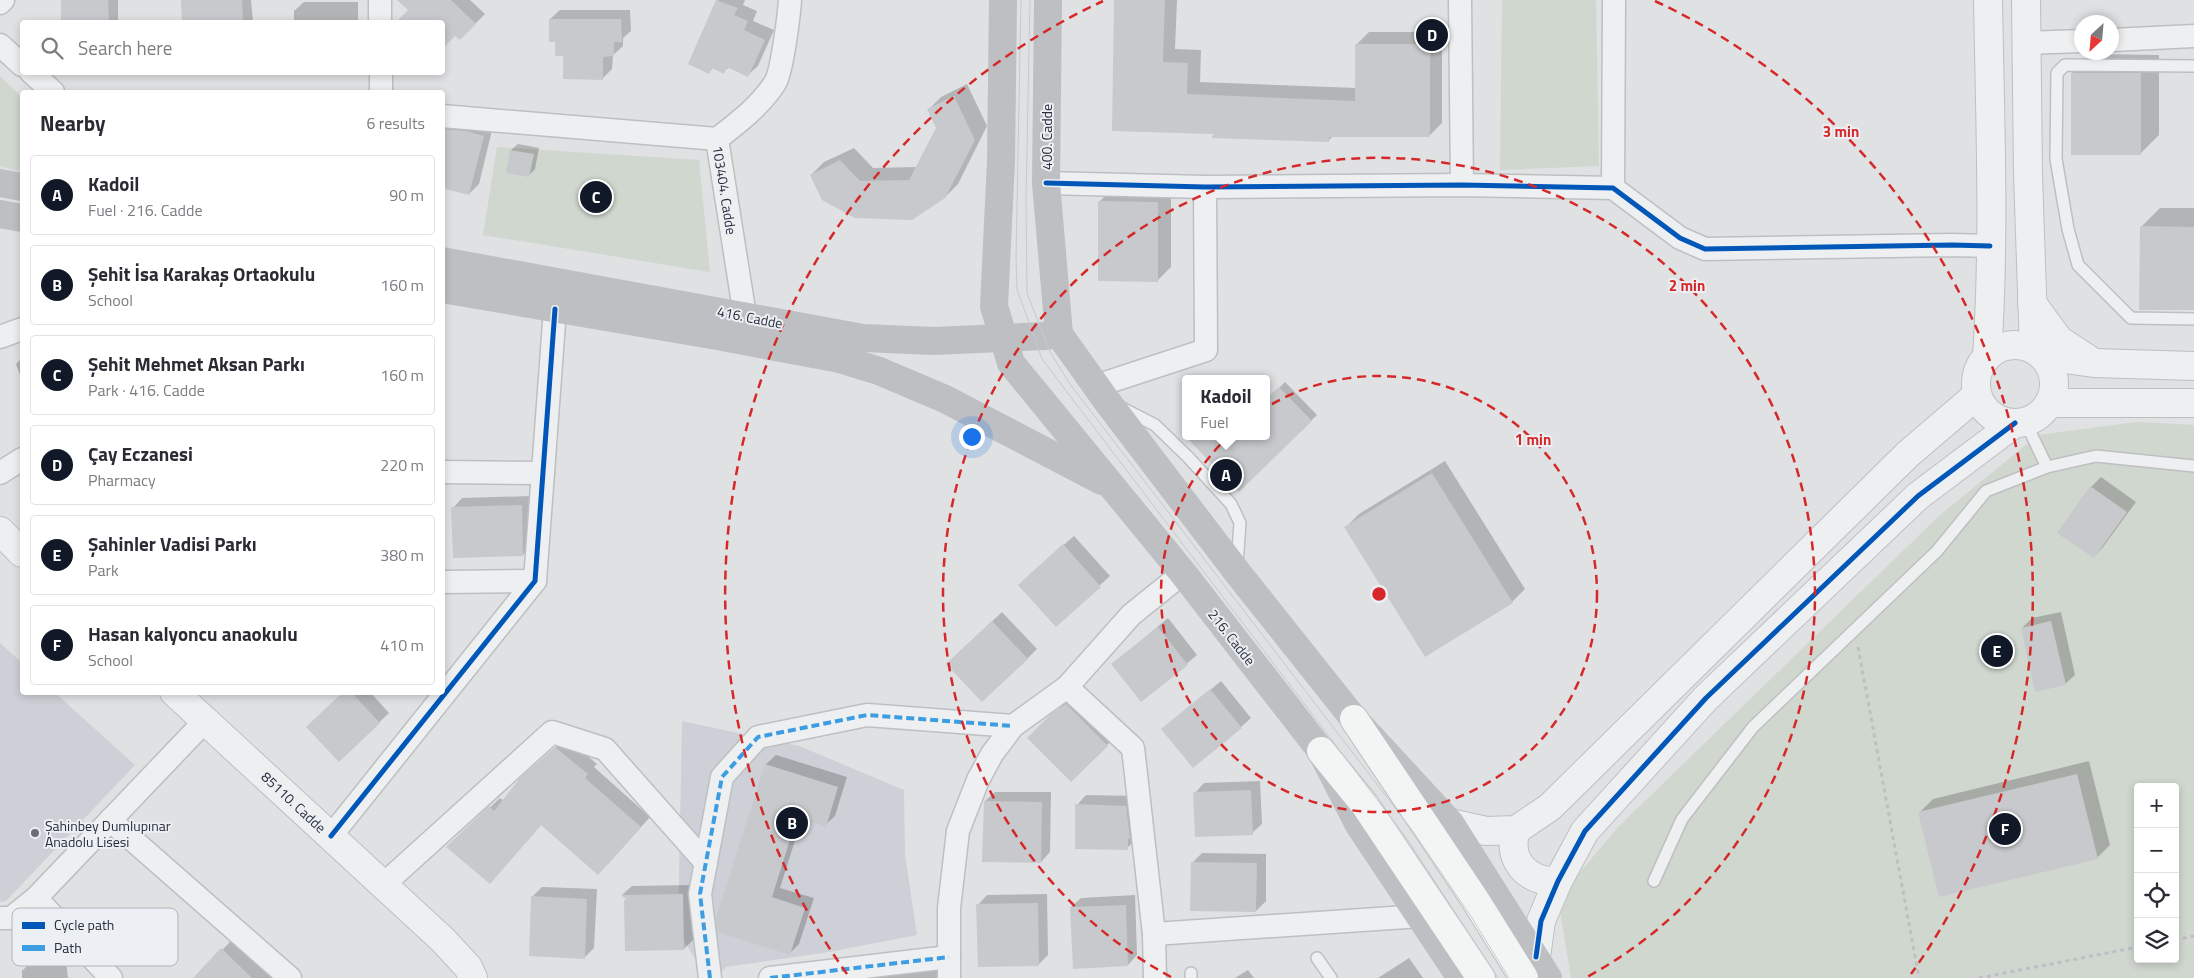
<!DOCTYPE html>
<html lang="en">
<head>
<meta charset="utf-8">
<style>
	body { margin:0; font-family:"Titillium Web",sans-serif; background:#f2f2f3; color:#2b2b33 }
	.controls { position:absolute; right:15px; bottom:15px; display:grid; overflow:hidden; border-radius:5px; box-shadow:0 2px 8px #0003 }
	.controls button { width:45px; height:45px; display:grid; place-items:center; padding:0; border:0; border-bottom:1px solid #e1e1e2; background:#fff; color:#2b2b33; font:25px sans-serif }
	.compass { position:absolute; left:2074px; top:15px; width:45px; height:45px; border-radius:50%; background:#fff; box-shadow:0 2px 8px #0003; rotate:206deg }
	.you { position:absolute; left:971px; top:436px; width:18px; height:18px; margin:-12px; border:4px solid #fff; border-radius:50%; background:#1a73e8; box-shadow:0 0 0 8px #1a73e833 }
	.badge { display:grid; place-items:center; width:32px; height:32px; border-radius:50%; background:#111827; color:#fff; font-size:16px; font-weight:700 }
	.pin { position:absolute; translate:-50% -50%; border:2px solid #fff; box-shadow:0 1px 5px #0006 }
	.popup { position:absolute; left:1182px; top:375px; width:88px; height:65px; box-sizing:border-box; display:grid; place-content:center; border-radius:5px; background:#fff; filter:drop-shadow(0 1px 4px #0005); font-size:16px; white-space:nowrap; color:#7c7c81 }
	.popup b { font-size:19px; color:#2b2b33 }
	.popup::after { content:''; position:absolute; left:50%; top:100%; margin-left:-10px; border:10px solid transparent; border-top-color:#fff }
	.list { margin:0; padding:0; list-style:none }
	h2 { display:flex; justify-content:space-between; align-items:center; height:65px; margin:0; padding:0 20px; font-size:21px }
	h2 small { font-size:16px; font-weight:400; color:#7c7c81 }
	.list li { display:grid; grid-template-columns:32px 1fr auto; gap:15px; align-items:center; box-sizing:border-box; height:80px; margin:0 10px 10px; padding:0 10px; border:1px solid #e1e1e2; border-radius:5px }
	.list b { display:block; font-size:19px; white-space:nowrap }
	.list p { margin:0; font-size:16px; white-space:nowrap; color:#7c7c81 }
	.list em { font-size:16px; font-style:normal; color:#7c7c81 }
	.icon { flex:none; width:28px; height:28px; fill:none; stroke:currentColor; stroke-width:2; stroke-linecap:round; stroke-linejoin:round }
	.map { position:relative; flex:none; width:2194px; height:978px; overflow:hidden }
	.search { position:absolute; background:#fff; box-shadow:0 2px 8px #0003; left:20px; top:20px; width:425px; height:55px; display:flex; align-items:center; gap:12px; box-sizing:border-box; padding:0 18px; border-radius:5px; color:#7c7c81; font-size:19px }
	.panel { position:absolute; background:#fff; box-shadow:0 2px 8px #0003; left:20px; top:90px; width:425px; height:605px; border-radius:5px }
	.map>svg:first-child { display:block }
	.built { fill:#cdd0d6 }
	.green { fill:#d0d7cf; fill-rule:evenodd }
	.shadow { fill:#0003 }
	.building { fill:#c7c9cc }
	.lines { fill:none; stroke-linecap:round; stroke-linejoin:round }
	.service-casing { stroke:#bdbfc1; stroke-width:14 }
	.minor-casing { stroke:#bdbfc1; stroke-width:25 }
	.tertiary-casing { stroke:#bdbfc1; stroke-width:30 }
	.primary-casing { stroke:#bbbec1; stroke-width:30 }
	.path { stroke:#bdbfc4; stroke-width:3; stroke-dasharray:4 4; stroke-linecap:butt }
	.service { stroke:#eeeff0; stroke-width:11 }
	.minor { stroke:#eeeff0; stroke-width:22 }
	.tertiary { stroke:#eeeff0; stroke-width:28 }
	.secondary { stroke:#bdbfc3; stroke-width:28 }
	.primary { stroke:#f3f4f4; stroke-width:28 }
	.tram { stroke:#c7c9cb; stroke-width:1 }
	.quiet { stroke:#3d9de2; stroke-width:4; stroke-dasharray:8 4; stroke-linecap:butt }
	.cycleway-casing { stroke:#eceff3; stroke-width:8 }
	.cycleway { stroke:#0057b8; stroke-width:5 }
	.ring { fill:none; stroke:#d62828; stroke-width:2.5; stroke-dasharray:9 6 }
	.poi-dot { fill:#686d76; stroke:#eceff3; stroke-width:2 }
	.labels { text-anchor:middle; dominant-baseline:central; stroke-width:4; stroke-linejoin:round; paint-order:stroke }
	.street-label { font-size:14px; fill:#282e3b; stroke:#eceff3 }
	.poi-label { font-size:14px; fill:#282e3b; stroke:#eceff3; text-anchor:start }
	.key { fill:#eceff3; stroke:#b1b5bc; stroke-width:1 }
	.key-label { font-size:14px; fill:#282e3b }
	.centre { fill:#d62828; stroke:#eceff3; stroke-width:2.5 }
	.ring-label { font-size:15px; text-anchor:middle; font-weight:bold; fill:#d62828; stroke:#eceff3; stroke-width:4; stroke-linejoin:round; paint-order:stroke }
</style>
</head>
<body>
<div class="map">
<svg width="2194" height="978" viewBox="0 0 2194 978">
	<rect width="100%" height="100%" fill="#dfe1e3"/>
	<g class="built">
		<path d="M 0,643 L 22,663 L 22,692 L 55,693 L 135,765 L 6,901 L 0,902 Z"/>
		<path d="M 682,721 L 799,746 L 904,790 L 905,855 L 917,935 L 829,952 L 726,967 L 717,978 L 707,978 L 678,931 Z"/>
	</g>
	<g class="green">
		<path d="M 1502,0 L 1596,0 L 1599,166 L 1500,170 Z"/>
		<path d="M 0,76 L 22,97 L 22,172 L 0,166 Z"/>
		<path d="M 497,147 L 699,160 L 710,272 L 483,235 Z"/>
		<path d="M 2137,422 L 2194,425 L 2194,978 L 1571,978 L 1558,899 L 1617,828 L 1940,515 L 2038,435 ZM 2138,787 L 2175,787 L 2175,959 L 2138,959 Z"/>
	</g>
	<g class="shadow">
		<path d="M 62,0 L 118,0 L 118,22 L 63,22 Z"/>
		<path d="M 251,0 L 253,22 L 184,22 L 183,0 Z"/>
		<path d="M 409,0 L 470,0 L 485,14 L 460,39 L 442,22 L 398,22 L 410,10 Z"/>
		<path d="M 718,0 L 745,0 L 743,5 L 757,11 L 753,21 L 774,30 L 758,66 L 748,75 L 729,67 L 723,72 L 713,68 L 709,72 L 689,64 Z"/>
		<path d="M 1116,0 L 1177,0 L 1175,49 L 1201,50 L 1200,82 L 1357,88 L 1356,45 L 1369,32 L 1442,32 L 1442,123 L 1429,136 L 1333,136 L 1328,141 L 1214,133 Z"/>
		<path d="M 304,2 L 358,2 L 358,22 L 294,22 L 294,11 Z"/>
		<path d="M 560,10 L 630,10 L 631,31 L 623,38 L 623,46 L 613,55 L 612,69 L 603,78 L 564,54 L 557,41 L 550,19 Z"/>
		<path d="M 2091,54 L 2159,55 L 2159,135 L 2140,154 L 2072,73 Z"/>
		<path d="M 967,84 L 987,126 L 958,184 L 945,197 L 811,175 L 824,162 L 854,148 L 873,168 L 917,167 L 937,128 L 928,110 L 941,97 Z"/>
		<path d="M 442,115 L 493,126 L 479,184 L 469,194 L 442,187 Z"/>
		<path d="M 518,144 L 539,148 L 535,169 L 529,175 L 507,172 L 511,150 Z"/>
		<path d="M 1112,189 L 1171,189 L 1171,267 L 1158,280 L 1099,202 Z"/>
		<path d="M 2160,208 L 2194,208 L 2194,309 L 2141,227 Z"/>
		<path d="M 22,358 L 22,380 L 16,364 Z"/>
		<path d="M 1285,382 L 1317,415 L 1239,490 L 1266,436 L 1266,401 Z"/>
		<path d="M 1445,461 L 1525,589 L 1512,602 L 1346,527 L 1359,514 Z"/>
		<path d="M 2101,477 L 2136,502 L 2103,547 L 2094,557 L 2091,487 Z"/>
		<path d="M 531,496 L 532,545 L 523,555 L 453,508 L 462,498 Z"/>
		<path d="M 1074,536 L 1110,576 L 1056,625 L 1029,575 Z"/>
		<path d="M 1002,612 L 1037,649 L 1027,659 L 957,654 Z"/>
		<path d="M 2061,612 L 2075,675 L 2065,684 L 2022,628 L 2032,618 Z"/>
		<path d="M 1168,618 L 1197,655 L 1142,701 L 1113,664 Z"/>
		<path d="M 1221,681 L 1251,718 L 1241,727 L 1163,729 Z"/>
		<path d="M 344,692 L 370,692 L 389,713 L 339,761 Z"/>
		<path d="M 1076,695 L 1117,735 L 1071,780 L 1029,738 L 1062,706 Z"/>
		<path d="M 566,738 L 597,764 L 594,767 L 650,817 L 608,864 L 542,824 L 490,883 L 458,838 L 500,798 L 504,801 L 532,769 Z"/>
		<path d="M 776,755 L 847,777 L 835,816 L 825,825 L 802,818 L 780,888 L 814,898 L 799,944 L 790,953 L 719,931 L 766,764 Z"/>
		<path d="M 2089,761 L 2110,845 L 2097,858 L 1920,812 L 1933,799 Z"/>
		<path d="M 1260,781 L 1262,824 L 1252,833 L 1195,793 L 1204,783 Z"/>
		<path d="M 995,792 L 1051,792 L 1050,852 L 1041,862 L 985,801 Z"/>
		<path d="M 1086,795 L 1136,796 L 1137,839 L 1127,848 L 1077,805 Z"/>
		<path d="M 1202,853 L 1266,854 L 1266,901 L 1256,911 L 1192,863 Z"/>
		<path d="M 692,885 L 694,939 L 684,949 L 625,901 L 627,899 L 622,895 L 632,886 Z"/>
		<path d="M 542,887 L 597,889 L 594,948 L 584,958 L 532,897 Z"/>
		<path d="M 1047,894 L 1048,955 L 1038,965 L 978,905 L 987,895 Z"/>
		<path d="M 1135,895 L 1137,955 L 1128,965 L 1071,907 L 1081,898 Z"/>
		<path d="M 232,940 L 272,978 L 195,978 Z"/>
		<path d="M 1409,958 L 1423,978 L 1378,978 Z"/>
		<path d="M 66,960 L 68,978 L 22,978 L 22,971 L 31,962 Z"/>
		<path d="M 932,961 L 946,978 L 867,978 L 877,968 Z"/>
		<path d="M 1248,970 L 1254,978 L 1235,978 Z"/>
	</g>
	<g class="building">
		<path d="M 61,0 L 108,0 L 109,22 L 61,22 Z"/>
		<path d="M 181,0 L 242,0 L 243,22 L 182,22 Z"/>
		<path d="M 397,0 L 451,0 L 476,24 L 460,40 L 455,36 L 442,49 L 442,22 L 396,22 L 408,10 Z"/>
		<path d="M 716,0 L 738,8 L 734,15 L 748,21 L 744,30 L 765,40 L 748,77 L 727,67 L 724,74 L 712,68 L 709,74 L 688,64 Z"/>
		<path d="M 1114,0 L 1165,0 L 1163,62 L 1188,63 L 1187,94 L 1355,101 L 1355,44 L 1430,44 L 1430,137 L 1329,137 L 1329,142 L 1212,138 L 1213,134 L 1112,131 Z"/>
		<path d="M 549,19 L 621,19 L 622,42 L 614,42 L 614,56 L 603,57 L 603,80 L 563,79 L 563,56 L 555,56 L 555,42 L 549,42 Z"/>
		<rect x="2071" y="73" width="70" height="82"/>
		<path d="M 954,96 L 975,140 L 945,198 L 912,220 L 855,218 L 822,200 L 810,175 L 840,160 L 860,181 L 909,180 L 936,128 L 927,109 Z"/>
		<path d="M 442,129 L 466,131 L 484,136 L 469,195 L 442,188 Z"/>
		<path d="M 510,150 L 534,154 L 529,177 L 506,173 Z"/>
		<path d="M 1098,201 L 1158,202 L 1158,282 L 1098,281 Z"/>
		<path d="M 2140,226 L 2194,227 L 2194,310 L 2139,310 Z"/>
		<path d="M 1279,387 L 1312,421 L 1239,492 L 1185,436 L 1266,436 L 1266,399 Z"/>
		<path d="M 1432,473 L 1513,603 L 1425,657 L 1344,527 Z"/>
		<path d="M 2090,486 L 2127,512 L 2094,558 L 2057,533 Z"/>
		<path d="M 522,505 L 523,556 L 453,558 L 451,507 Z"/>
		<path d="M 1063,544 L 1101,587 L 1056,627 L 1018,585 Z"/>
		<path d="M 992,621 L 1028,659 L 982,702 L 946,664 Z"/>
		<path d="M 2051,621 L 2066,685 L 2035,692 L 2021,628 Z"/>
		<path d="M 1158,627 L 1188,665 L 1141,702 L 1111,664 Z"/>
		<path d="M 1210,689 L 1242,728 L 1193,768 L 1161,729 Z"/>
		<path d="M 343,692 L 351,692 L 380,723 L 339,762 L 306,727 Z"/>
		<path d="M 1066,704 L 1108,746 L 1071,782 L 1027,738 L 1050,715 Z"/>
		<path d="M 555,747 L 588,774 L 585,778 L 641,827 L 598,875 L 541,825 L 490,884 L 446,847 L 489,806 L 494,811 L 520,778 Z"/>
		<path d="M 765,764 L 838,787 L 826,827 L 797,817 L 772,897 L 805,908 L 790,955 L 718,932 L 716,918 Z"/>
		<path d="M 2077,774 L 2098,859 L 1939,897 L 1918,812 Z"/>
		<path d="M 1251,790 L 1253,835 L 1195,837 L 1193,792 Z"/>
		<path d="M 984,801 L 1042,802 L 1041,863 L 982,862 Z"/>
		<path d="M 1075,804 L 1126,806 L 1130,839 L 1128,839 L 1128,850 L 1075,849 Z"/>
		<path d="M 1191,862 L 1257,863 L 1256,912 L 1190,911 Z"/>
		<path d="M 683,894 L 684,950 L 625,951 L 624,900 L 627,900 L 621,895 Z"/>
		<path d="M 531,896 L 587,899 L 585,959 L 529,956 Z"/>
		<path d="M 1038,903 L 1039,966 L 978,967 L 976,904 Z"/>
		<path d="M 1126,905 L 1128,966 L 1073,969 L 1070,907 Z"/>
		<path d="M 221,948 L 252,978 L 193,978 Z"/>
	</g>
	<g class="lines">
		<g class="service-casing">
			<g id="service">
				<path d="M 2194,66 L 2065,65 L 2057,73 L 2056,159 L 2068,229 L 2078,265 L 2131,318 L 2194,319"/>
				<path d="M 1120,407 L 1155,425 L 1188,457 L 1231,504 L 1240,523 L 1237,565"/>
				<path d="M 2025,421 L 2047,467"/>
				<path d="M 1654,881 L 1682,819 L 1753,727 L 1937,551 L 1986,491 L 2047,467 L 2096,456 L 2194,466"/>
				<path d="M 1317,958 L 1331,978"/>
				<path d="M 1191,973 L 1191,978"/>
			</g>
		</g>
		<g class="minor-casing">
			<g id="minor">
				<path d="M 380,0 L 380,22"/>
				<path d="M 1460,0 L 1462,185"/>
				<path d="M 0,3 L 3,0"/>
				<path d="M 2112,40 L 2194,36"/>
				<path d="M 2026,43 L 2082,41"/>
				<path d="M 0,45 L 22,65"/>
				<path d="M 31,72 L 53,92"/>
				<path d="M 381,72 L 381,92"/>
				<path d="M 442,116 L 717,139"/>
				<path d="M 1046,183 L 1205,187 L 1462,185 L 1613,188 L 1680,238 L 1705,249 L 1952,245 L 1990,246"/>
				<path d="M 1613,188 L 1614,0"/>
				<path d="M 745,316 L 717,139 C 739,122 760,106 775,83 C 782,72 789,15 790,0"/>
				<path d="M 0,337 L 22,329"/>
				<path d="M 1096,386 L 1206,350 L 1205,187"/>
				<path d="M 442,472 L 543,473"/>
				<path d="M 0,473 L 22,459"/>
				<path d="M 442,582 L 535,581"/>
				<path d="M 1067,687 L 1133,748 L 1154,934 L 1155,978"/>
				<path d="M 110,820 L 290,978"/>
				<path d="M 331,836 L 535,581 L 555,309"/>
				<path d="M 383,885 L 552,732 L 605,749 L 706,863"/>
				<path d="M 36,898 L 111,978"/>
				<path d="M 0,918 L 11,918 L 36,898 L 205,721"/>
				<path d="M 1154,934 L 1421,916"/>
				<path d="M 710,978 L 700,894 L 722,777 L 758,737 L 867,715 L 1013,726"/>
				<path d="M 770,978 L 949,957"/>
				<path d="M 949,978 L 949,908 L 958,831 L 978,780 L 992,754 L 1013,726 L 1067,687 L 1131,615 L 1183,573"/>
			</g>
		</g>
		<g class="tertiary-casing">
			<g id="tertiary">
				<path d="M 2026,0 L 2028,175 L 2034,350"/>
				<path d="M 2032,303 L 2059,340 L 2088,359"/>
				<circle cx="2015" cy="384" r="39"/>
				<path d="M 2042,356 L 2094,363 L 2194,366"/>
				<path d="M 1987,357 C 1995,238 1990,119 1988,0"/>
				<path d="M 2049,403 L 2194,403"/>
				<path d="M 0,531 L 22,553"/>
				<path d="M 174,692 L 443,940 L 468,967 L 473,978"/>
				<path d="M 1450,823 L 1486,831 L 1516,830 L 1550,807 L 1908,454 L 1977,395"/>
				<path d="M 1516,830 C 1506,860 1528,883 1558,881"/>
				<path d="M 1536,957 L 1541,921 L 1558,881 L 1585,831 L 1706,698 L 1918,496 L 2015,423"/>
			</g>
		</g>
		<g class="primary-casing">
			<g id="primary">
				<path d="M 1354,719 L 1474,898 L 1524,978"/>
				<path d="M 1321,751 L 1365,805 L 1481,978"/>
			</g>
		</g>
		<g class="path">
			<path d="M 1858,647 L 1919,978"/>
			<path d="M 2175,940 L 2194,936"/>
			<path d="M 1979,978 L 2138,947"/>
		</g>
		<use href="#service" class="service"/>
		<use href="#minor" class="minor"/>
		<use href="#tertiary" class="tertiary"/>
		<g class="secondary">
			<path d="M 1003,0 L 1001,161 L 994,306 L 1011,363 L 1183,573 L 1321,751 L 1359,825 L 1461,978"/>
			<path d="M 1048,0 L 1046,183 L 1059,334"/>
			<path d="M 0,183 L 22,187"/>
			<path d="M 0,214 L 22,218"/>
			<path d="M 442,261 L 863,338 L 934,341 L 1044,336 L 1059,334"/>
			<path d="M 442,289 L 717,336 L 840,359 L 879,371 L 945,399 L 1102,481"/>
			<path d="M 1059,334 L 1106,400 L 1237,572 L 1354,719 L 1450,823 L 1548,978"/>
		</g>
		<use href="#primary" class="primary"/>
		<g class="tram">
			<path d="M 1021,0 L 1016,258 L 1017,289 L 1042,359 L 1407,839 L 1498,978"/>
			<path d="M 1030,0 L 1026,199 L 1027,293 L 1050,352 L 1070,384 L 1412,830 L 1472,918 L 1509,978"/>
		</g>
		<g class="quiet">
			<path d="M 710,978 L 700,894 L 722,777 L 758,737 L 867,715 L 1013,726"/>
			<path d="M 770,978 L 949,957"/>
		</g>
		<g class="cycleway-casing">
			<g id="cycleway">
				<path d="M 1046,183 L 1205,187 L 1462,185 L 1613,188 L 1680,238 L 1705,249 L 1952,245 L 1990,246"/>
				<path d="M 331,836 L 535,581 L 555,309"/>
				<path d="M 1536,957 L 1541,921 L 1558,881 L 1585,831 L 1706,698 L 1918,496 L 2015,423"/>
			</g>
		</g>
		<use href="#cycleway" class="cycleway"/>
	</g>
	<g class="ring">
		<circle cx="1379" cy="594" r="218"/>
		<path d="M1171 977A436 436 0 1 1 1587 977"/>
		<path d="M847 974A654 654 0 0 1 1103 1M1655 1A654 654 0 0 1 1911 974"/>
	</g>
	<circle class="poi-dot" cx="35" cy="833" r="5"/>
	<g class="labels">
		<g class="street-label">
			<text transform="translate(1046 137) rotate(-90)">400. Cadde</text>
			<text transform="translate(725 190) rotate(81)">103404. Cadde</text>
			<text transform="translate(750 317) rotate(11)">416. Cadde</text>
			<text transform="translate(1232 637) rotate(52)">216. Cadde</text>
			<text transform="translate(294 802) rotate(43)">85110. Cadde</text>
		</g>
		<g class="poi-label">
			<text x="45" y="825">Şahinbey Dumlupınar<tspan x="45" dy="16">Anadolu Lisesi</tspan></text>
		</g>
	</g>
	<rect x="12" y="908" width="166" height="58" rx="8" class="key"/>
	<rect x="22" y="922" width="23" height="7" fill="#0057b8"/>
	<rect x="22" y="945" width="23" height="6" fill="#3d9de2"/>
	<g class="key-label">
		<text x="54" y="930">Cycle path</text>
		<text x="54" y="953">Path</text>
	</g>
	<circle cx="1379" cy="594" r="8" class="centre"/>
	<g class="ring-label">
		<text x="1841" y="137">3 min</text>
		<text x="1687" y="291">2 min</text>
		<text x="1533" y="445">1 min</text>
	</g>
</svg>
<div class="controls">
<button>+</button>
<button>−</button>
<button><svg class="icon" aria-label="locate" viewBox="0 0 24 24"><circle cx="12" cy="12" r="6"/><path d="M12 2v4M12 18v4M2 12h4M18 12h4"/></svg></button>
<button><svg class="icon" aria-label="layers" viewBox="0 0 24 24"><path d="M12 4l9 5-9 5-9-5zM3 14l9 5 9-5"/></svg></button>
</div>
<svg class="compass" viewBox="-18 -18 36 36"><path d="M0-13l5 13h-10z" fill="#e53935"/><path d="M0 13l5-13h-10z" fill="#7c7c81"/></svg>
<div class="you"></div>
<div class="pin badge" style="left:1226px;top:475px">A</div>
<div class="popup"><b>Kadoil</b>Fuel</div>
<div class="pin badge" style="left:792px;top:823px">B</div>
<div class="pin badge" style="left:596px;top:197px">C</div>
<div class="pin badge" style="left:1432px;top:35px">D</div>
<div class="pin badge" style="left:1997px;top:651px">E</div>
<div class="pin badge" style="left:2005px;top:829px">F</div>
<div class="search"><svg class="icon" aria-label="search" viewBox="0 0 24 24"><circle cx="10" cy="10" r="6"/><path d="M15 15l6 6"/></svg>Search here</div>
<section class="panel">
<h2>Nearby<small>6 results</small></h2>
<ul class="list">
<li><span class="badge">A</span><div><b>Kadoil</b><p>Fuel · 216. Cadde</p></div><em>90 m</em></li>
<li><span class="badge">B</span><div><b>Şehit İsa Karakaş Ortaokulu</b><p>School</p></div><em>160 m</em></li>
<li><span class="badge">C</span><div><b>Şehit Mehmet Aksan Parkı</b><p>Park · 416. Cadde</p></div><em>160 m</em></li>
<li><span class="badge">D</span><div><b>Çay Eczanesi</b><p>Pharmacy</p></div><em>220 m</em></li>
<li><span class="badge">E</span><div><b>Şahinler Vadisi Parkı</b><p>Park</p></div><em>380 m</em></li>
<li><span class="badge">F</span><div><b>Hasan kalyoncu anaokulu</b><p>School</p></div><em>410 m</em></li>
</ul>
</section>
</div>
</body>
</html>
